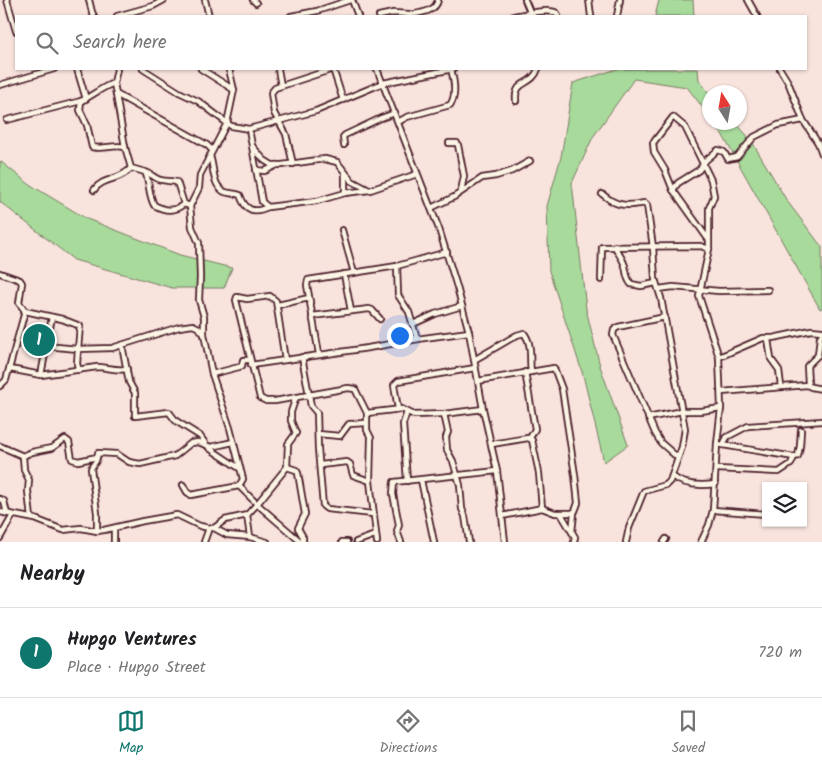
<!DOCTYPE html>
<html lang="en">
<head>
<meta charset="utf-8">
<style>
	body { margin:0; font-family:Kalam,sans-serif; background:#f2f2f2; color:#202124 }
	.controls { position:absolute; right:15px; bottom:15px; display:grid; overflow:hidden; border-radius:0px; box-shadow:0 1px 4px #0004 }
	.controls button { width:45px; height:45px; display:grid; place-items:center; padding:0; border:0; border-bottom:1px solid #e0e0e0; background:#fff; color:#202124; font:25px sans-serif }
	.compass { position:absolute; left:702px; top:85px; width:45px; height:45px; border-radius:50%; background:#fff; box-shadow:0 1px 4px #0004; rotate:349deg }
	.you { position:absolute; left:399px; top:335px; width:18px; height:18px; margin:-12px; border:4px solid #fff; border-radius:50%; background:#1a73e8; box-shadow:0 0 0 8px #1a73e833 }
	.badge { display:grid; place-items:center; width:32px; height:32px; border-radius:50%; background:#0f766e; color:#fff; font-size:16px; font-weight:700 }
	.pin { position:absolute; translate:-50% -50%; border:2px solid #fff; box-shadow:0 1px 5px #0006 }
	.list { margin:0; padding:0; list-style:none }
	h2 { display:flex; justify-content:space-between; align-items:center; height:65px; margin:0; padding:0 20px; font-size:21px }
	h2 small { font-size:16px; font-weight:400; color:#757577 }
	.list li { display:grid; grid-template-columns:32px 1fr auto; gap:15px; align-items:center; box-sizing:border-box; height:90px; padding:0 20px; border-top:1px solid #e0e0e0 }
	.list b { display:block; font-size:19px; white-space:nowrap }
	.list p { margin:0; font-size:16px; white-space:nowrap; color:#757577 }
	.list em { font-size:16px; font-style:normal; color:#757577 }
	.icon { flex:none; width:28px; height:28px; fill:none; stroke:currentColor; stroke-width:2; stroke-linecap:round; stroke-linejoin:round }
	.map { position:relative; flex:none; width:822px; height:542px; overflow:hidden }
	.search { position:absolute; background:#fff; box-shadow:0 1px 4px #0004; left:15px; right:15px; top:15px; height:55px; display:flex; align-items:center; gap:12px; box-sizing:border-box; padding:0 18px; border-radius:0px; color:#757577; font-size:19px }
	.sheet { height:155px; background:#fff }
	nav { display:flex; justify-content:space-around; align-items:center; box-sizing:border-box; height:70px; border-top:1px solid #e0e0e0; background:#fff; font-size:14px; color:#757577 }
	nav a { display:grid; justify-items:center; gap:2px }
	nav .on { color:#0f766e }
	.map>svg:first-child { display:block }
	.green { fill:#a7da9b; stroke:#787c63 }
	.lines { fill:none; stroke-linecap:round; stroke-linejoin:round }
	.minor-casing { stroke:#4a1f2b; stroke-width:8 }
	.minor { stroke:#fcf5e5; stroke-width:4.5 }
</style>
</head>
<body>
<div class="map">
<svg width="822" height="542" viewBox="0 0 822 542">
	<rect width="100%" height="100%" fill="#f9e3dd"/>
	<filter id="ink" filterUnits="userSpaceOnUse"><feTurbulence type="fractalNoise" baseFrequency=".02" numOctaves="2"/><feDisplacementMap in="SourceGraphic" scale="10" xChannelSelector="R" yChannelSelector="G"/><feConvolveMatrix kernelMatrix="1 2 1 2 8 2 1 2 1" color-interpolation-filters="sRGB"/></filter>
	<g filter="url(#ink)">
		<g class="green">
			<path d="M 659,0 L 693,0 L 694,16 L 655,16 Z"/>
			<path d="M 617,69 L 698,69 L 699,80 L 709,93 L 710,117 L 687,87 L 634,79 L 593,137 L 572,183 L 586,309 L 600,366 L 628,445 L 604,462 L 583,375 L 549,271 L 547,206 L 561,157 L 573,83 Z"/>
			<path d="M 714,123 L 736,123 L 751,140 L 787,201 L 822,247 L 822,308 L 820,309 L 722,134 Z"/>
			<path d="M 0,161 L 29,184 L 87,219 L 180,255 L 232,268 L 224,288 L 172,288 L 74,260 L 0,202 Z"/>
		</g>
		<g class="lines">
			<g class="minor-casing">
				<g id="minor">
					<path d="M 7,0 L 16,31"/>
					<path d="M 89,0 L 92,12 L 94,16"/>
					<path d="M 205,0 L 209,16"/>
					<path d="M 253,0 L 256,3"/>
					<path d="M 352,0 L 358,16"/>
					<path d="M 525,0 L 530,12"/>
					<path d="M 589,0 L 591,16"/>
					<path d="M 748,0 L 757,16"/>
					<path d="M 409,15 C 419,13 436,12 438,0"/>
					<path d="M 117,16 L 153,6 L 164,0"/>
					<path d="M 291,16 L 317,11 L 350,0"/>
					<path d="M 379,16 L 393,13 L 409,14 L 409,16"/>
					<path d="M 514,16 C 525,14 547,8 557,13 L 558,16"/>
					<path d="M 617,16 L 620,0"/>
					<path d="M 77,69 L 86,99"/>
					<path d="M 117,69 L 114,83 L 125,147 L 131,168 L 145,172 C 150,182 148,194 154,205 C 165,211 174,212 184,204 L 190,206"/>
					<path d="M 143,69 L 179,92 L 198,101 L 231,126 L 249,129 L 316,111 L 383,83 L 453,69"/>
					<path d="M 201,69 L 234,90"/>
					<path d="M 278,69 L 281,86"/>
					<path d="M 377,69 L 439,229 L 457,287 L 469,332 L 483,409 L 497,471 L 505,542"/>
					<path d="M 780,69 L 788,82 L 803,120 L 818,143 L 822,154"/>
					<path d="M 0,85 L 54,69"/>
					<path d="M 116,94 L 207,145 L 212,150"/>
					<path d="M 81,101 L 80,110 L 87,125 L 92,147 C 104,150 113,144 125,147"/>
					<path d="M 516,101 C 514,79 532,87 538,69"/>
					<path d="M 7,120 L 81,101 C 92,96 102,87 114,83"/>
					<path d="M 398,122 L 407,117 L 450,105 C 457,96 454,80 451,69"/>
					<path d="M 249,129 L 262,202 L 268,207 L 317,201 L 345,193 L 370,190 L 417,174"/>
					<path d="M 449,143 L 457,143 L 458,145 L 464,176 L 461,191"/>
					<path d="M 344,145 L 343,137 L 345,135 L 381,118 L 395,113"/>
					<path d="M 253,147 L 264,160 L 272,165 L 282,165 L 325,159 L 337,162 L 352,181 L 369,190"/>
					<path d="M 210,156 C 214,166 212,184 223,191 C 228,194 235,193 240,195 C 245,210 253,214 268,207"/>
					<path d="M 293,164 L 286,134 L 274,113 L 271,93 L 275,88 L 281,86 L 333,69 L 343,100"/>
					<path d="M 256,170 L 265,171 L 277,165"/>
					<path d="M 145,172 C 150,173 152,176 156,178 C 162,182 170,180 177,182 L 184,204"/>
					<path d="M 345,174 L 345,193"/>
					<path d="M 94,190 C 103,177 120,181 131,168"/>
					<path d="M 673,190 L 678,183 L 699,170 L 706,160 L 718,150 L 724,152 L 728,159 L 737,157 L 754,137 L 778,125 L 803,120"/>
					<path d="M 602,194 C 605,196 608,199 612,201 C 622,207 634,205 645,203 L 647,205 L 653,247 L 655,279 L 661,298 L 685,429 L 682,447 L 670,481 L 666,485 L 644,491 L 629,528 L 626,542"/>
					<path d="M 431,208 L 454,197 L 482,178 L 496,176 L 512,171 L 530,161"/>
					<path d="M 342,230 L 354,273"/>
					<path d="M 615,246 C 617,253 621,256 623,261 C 628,270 624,275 631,284 L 641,286 L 656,283"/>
					<path d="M 397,266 L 398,295 L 409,312 L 417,339"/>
					<path d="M 0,273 L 20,280 L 22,283 L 19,303 L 25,311 L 62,319 L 80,326 L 78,349 L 112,348 L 179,327 L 193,325 L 199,328 L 204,334 L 212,374 L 230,428 L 243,479 L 239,486 L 257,504 L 301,542"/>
					<path d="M 344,274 L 351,311"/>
					<path d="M 601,280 L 602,247 L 701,246 L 709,249"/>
					<path d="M 659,289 L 673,287 L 719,291 L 768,290"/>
					<path d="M 278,305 L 309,298"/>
					<path d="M 312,316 L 369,309 L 372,310 L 380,319"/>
					<path d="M 665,317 L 618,327 L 614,330 L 613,335 L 655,433 L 661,443 L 677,457"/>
					<path d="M 413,324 L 435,314 L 462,306"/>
					<path d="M 204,334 L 204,317 L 199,300 L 200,277 L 199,243 L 192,227 L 190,206 L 199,188 L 200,175 L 227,123 L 234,90 L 229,69"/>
					<path d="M 768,339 L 771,359 L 779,370 L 781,386"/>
					<path d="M 122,345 L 129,382 L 135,393 L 135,416 L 169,412 L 176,421 L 200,436 L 205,443"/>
					<path d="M 46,346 L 78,349 L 77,364 L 79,370"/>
					<path d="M 319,354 L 307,285 L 308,280 L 397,266 L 447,252"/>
					<path d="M 302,357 L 311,406 L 317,413 L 318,449 L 323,506 L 327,509 L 373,514"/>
					<path d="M 719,357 L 763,338 L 773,338 L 811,330 L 822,331"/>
					<path d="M 285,360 L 276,301 L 270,296 L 247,299 L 237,297 L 236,300 L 260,398 L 266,401 L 275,401 L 348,388 L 355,389 L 367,413 L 367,430 L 371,438 L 370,481 L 377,542"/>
					<path d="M 474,360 L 517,335 L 524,333 C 533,345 529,358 531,372"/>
					<path d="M 251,365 L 368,348 L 424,338 L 469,332"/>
					<path d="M 10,369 L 41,375 L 97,367 C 107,367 116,371 127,369"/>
					<path d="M 525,372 L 535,429 L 530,438"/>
					<path d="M 212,374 L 239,367 L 242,366 L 243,360 L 250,360"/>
					<path d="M 41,375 L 52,317"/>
					<path d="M 478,381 L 554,368 L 562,389 L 575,475 L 578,503 L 575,511 L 572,513 L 555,513 L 542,508 L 502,516"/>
					<path d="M 807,385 L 808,383 L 807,366 L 818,355 L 820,337 L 822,334"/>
					<path d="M 0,386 L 6,380 L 25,311"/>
					<path d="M 721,392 L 807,385 L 811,387 L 822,389"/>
					<path d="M 398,409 L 394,385 L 398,381 L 475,368"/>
					<path d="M 367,413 L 402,409 L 414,415 L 444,414 L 483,409"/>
					<path d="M 444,414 L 448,432 L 446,437 L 447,450 L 453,461 L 460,485 L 462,509 L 465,516 L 469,542"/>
					<path d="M 648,418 L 682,411 L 701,411 L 721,408"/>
					<path d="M 318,434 L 340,436 L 349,424 L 366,423"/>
					<path d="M 492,444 L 528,438 L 532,440 L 539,473 L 542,508"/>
					<path d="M 717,444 L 794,457 L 798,456 L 800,446 L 801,430"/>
					<path d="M 723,445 L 727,437 L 748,426 L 822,421"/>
					<path d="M 0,446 L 23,456 L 24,470 L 29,480 L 28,491 L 31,518"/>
					<path d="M 209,448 L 239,468"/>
					<path d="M 23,456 L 32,452 L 52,448 L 65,439 L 69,442 L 72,459 L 78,461 L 97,457 L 98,453 L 117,454 L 129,462 L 140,464 L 175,456 L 191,443 L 198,442 L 211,447 L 233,442"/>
					<path d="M 320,465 L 347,462 L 350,464 L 353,475 L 370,481"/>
					<path d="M 287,467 L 296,470 L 298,473 L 305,514 L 298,528 L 303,537 L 303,542"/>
					<path d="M 717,469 L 779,472 L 791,464 L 794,457"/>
					<path d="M 672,476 C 684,486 700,486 715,484"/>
					<path d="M 421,480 L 434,542"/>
					<path d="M 407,481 L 403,424 L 407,412"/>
					<path d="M 183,485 L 187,492 L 191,495 L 239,486"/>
					<path d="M 0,499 L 4,501 L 7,514"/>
					<path d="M 713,510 L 766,514"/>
					<path d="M 0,512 L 35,519 L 63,530 L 81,528 L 97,531 L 104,530 L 143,521 L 177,515 L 200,526 L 209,528 L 214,528 L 225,520 L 247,515 L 257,504 L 287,467 L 288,444 L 296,433 L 291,421 L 291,412 L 296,397"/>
					<path d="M 561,514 L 575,537 L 574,542"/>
					<path d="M 247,515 L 250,537"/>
					<path d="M 214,528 L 227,535 L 250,537 L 267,542"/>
					<path d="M 97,531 L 97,513 L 91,469 C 92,464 97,463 97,457"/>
					<path d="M 572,532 L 574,513"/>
					<path d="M 0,538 L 13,515"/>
					<path d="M 114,542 L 114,529"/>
					<path d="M 204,542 L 209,528"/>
					<path d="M 342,542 L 347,542"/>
					<path d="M 356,542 L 375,535"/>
					<path d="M 401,542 L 397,531 L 399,525 L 393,494 L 394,482 L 497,471"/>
					<path d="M 664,542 L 666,539"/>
					<path d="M 701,542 L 709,525 L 713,510 L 717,444 L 721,408 L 719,357 L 699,296 L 709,249 L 709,208 L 714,196 L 711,180 L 685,127 L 673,117 L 653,143 L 654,152 L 665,170 L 673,190 L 708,239"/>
				</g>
			</g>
			<use href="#minor" class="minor"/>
		</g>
	</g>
</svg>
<div class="controls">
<button><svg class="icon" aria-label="layers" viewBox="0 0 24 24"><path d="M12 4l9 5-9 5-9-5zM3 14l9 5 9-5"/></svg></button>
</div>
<svg class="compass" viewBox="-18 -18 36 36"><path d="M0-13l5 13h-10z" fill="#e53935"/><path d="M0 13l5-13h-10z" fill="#757577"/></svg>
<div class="you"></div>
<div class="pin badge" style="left:39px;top:340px">1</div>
<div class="search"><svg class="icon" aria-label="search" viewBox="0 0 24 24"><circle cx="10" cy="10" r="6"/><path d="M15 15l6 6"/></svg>Search here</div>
</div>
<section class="sheet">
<h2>Nearby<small></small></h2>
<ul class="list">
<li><span class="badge">1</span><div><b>Hupgo Ventures</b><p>Place · Hupgo Street</p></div><em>720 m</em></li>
</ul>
</section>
<nav>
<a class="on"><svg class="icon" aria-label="map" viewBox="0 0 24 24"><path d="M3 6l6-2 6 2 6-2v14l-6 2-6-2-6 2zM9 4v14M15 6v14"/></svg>Map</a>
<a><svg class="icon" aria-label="directions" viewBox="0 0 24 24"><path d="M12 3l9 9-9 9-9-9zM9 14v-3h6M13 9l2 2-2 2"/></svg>Directions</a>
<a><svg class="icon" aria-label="saved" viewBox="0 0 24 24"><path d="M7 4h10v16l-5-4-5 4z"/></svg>Saved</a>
</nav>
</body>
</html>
